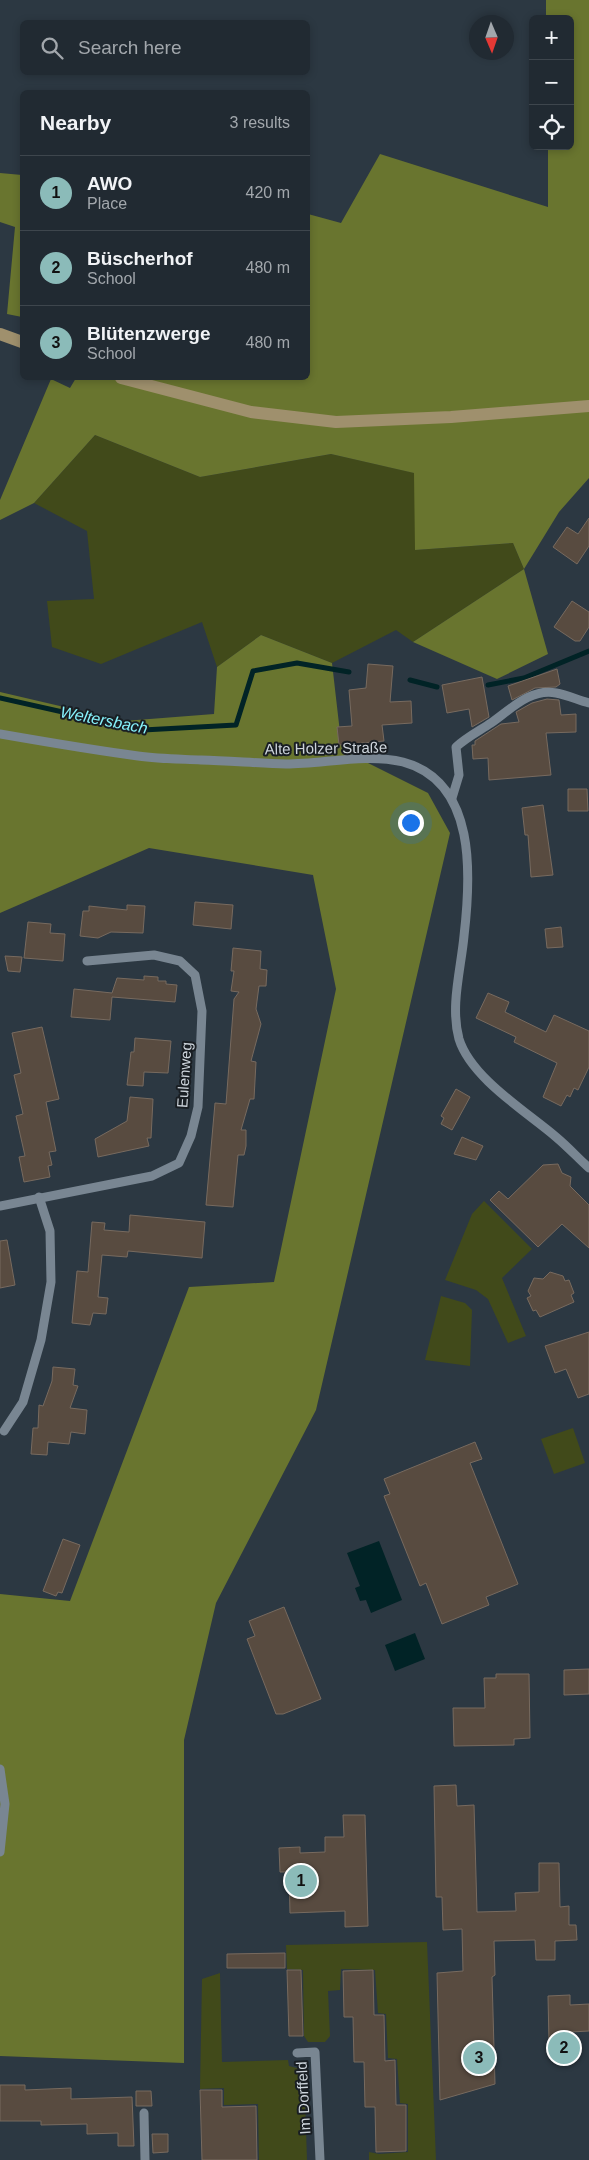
<!DOCTYPE html>
<html lang="en">
<head>
<meta charset="utf-8">
<style>
	body { margin:0; font-family:Arial,sans-serif; background:#29323a; color:#f1f3f6 }
	.controls { position:absolute; right:15px; top:15px; display:grid; overflow:hidden; border-radius:8px; box-shadow:0 2px 8px #0003 }
	.controls button { width:45px; height:45px; display:grid; place-items:center; padding:0; border:0; border-bottom:1px solid #3e464d; background:#212a32; color:#f1f3f6; font:25px sans-serif }
	.compass { position:absolute; left:469px; top:15px; width:45px; height:45px; border-radius:50%; background:#212a32; box-shadow:0 2px 8px #0003; rotate:178deg }
	.you { position:absolute; left:410px; top:822px; width:18px; height:18px; margin:-12px; border:4px solid #fff; border-radius:50%; background:#1a73e8; box-shadow:0 0 0 8px #1a73e833 }
	.badge { display:grid; place-items:center; width:32px; height:32px; border-radius:50%; background:#8bbbb9; color:#111; font-size:16px; font-weight:700 }
	.pin { position:absolute; translate:-50% -50%; border:2px solid #fff; box-shadow:0 1px 5px #0006 }
	.list { margin:0; padding:0; list-style:none }
	h2 { display:flex; justify-content:space-between; align-items:center; height:65px; margin:0; padding:0 20px; font-size:21px }
	h2 small { font-size:16px; font-weight:400; color:#a2a7ac }
	.list li { display:grid; grid-template-columns:32px 1fr auto; gap:15px; align-items:center; box-sizing:border-box; height:75px; padding:0 20px; border-top:1px solid #3e464d }
	.list b { display:block; font-size:19px; white-space:nowrap }
	.list p { margin:0; font-size:16px; white-space:nowrap; color:#a2a7ac }
	.list em { font-size:16px; font-style:normal; color:#a2a7ac }
	.icon { flex:none; width:28px; height:28px; fill:none; stroke:currentColor; stroke-width:2; stroke-linecap:round; stroke-linejoin:round }
	.map { position:relative; flex:none; width:589px; height:2160px; overflow:hidden }
	.search { position:absolute; background:#212a32; box-shadow:0 2px 8px #0003; left:20px; top:20px; width:290px; height:55px; display:flex; align-items:center; gap:12px; box-sizing:border-box; padding:0 18px; border-radius:8px; color:#a2a7ac; font-size:19px }
	.panel { position:absolute; background:#212a32; box-shadow:0 2px 8px #0003; left:20px; top:90px; width:290px; height:290px; border-radius:8px }
	.map>svg:first-child { display:block }
	.green { fill:#414a1a }
	.forest { fill:#69752f }
	.water { fill:#012326 }
	.lines { fill:none; stroke-linecap:round; stroke-linejoin:round }
	.stream { stroke:#012326; stroke-width:5 }
	.building { fill:#584b40; stroke:#776a5f }
	.minor { stroke:#798692; stroke-width:9 }
	.major { stroke:#9f906d; stroke-width:12 }
	.labels { text-anchor:middle; dominant-baseline:central; stroke-width:4; stroke-linejoin:round; paint-order:stroke }
	.street-label { font-size:15px; fill:#cdd4db; stroke:#191e23 }
	.water-label { font-size:16px; font-style:italic; fill:#87f3fc; stroke:#191e23 }
</style>
</head>
<body>
<div class="map">
<svg width="589" height="2160" viewBox="0 0 589 2160">
	<rect width="100%" height="100%" fill="#2c3842"/>
	<g class="green">
		<path d="M 95,435 L 200,477 L 331,454 L 415,473 L 415,550 L 513,543 L 524,569 L 413,642 L 396,630 L 332,663 L 261,635 L 217,667 L 202,622 L 101,664 L 52,647 L 47,601 L 94,599 L 87,531 L 34,503 Z"/>
		<path d="M 484,1201 L 532,1249 L 502,1278 L 526,1336 L 508,1343 L 488,1299 L 476,1290 L 445,1280 L 472,1214 Z"/>
		<path d="M 441,1296 L 465,1303 L 472,1310 L 470,1366 L 425,1360 Z"/>
		<path d="M 573,1428 L 585,1463 L 554,1474 L 541,1439 Z"/>
		<path d="M 427,1942 L 436,2160 L 369,2160 L 369,2152 L 379,2154 L 408,2152 L 408,2104 L 400,2103 L 397,2059 L 388,2058 L 386,2014 L 378,2013 L 375,1970 L 341,1969 L 340,1990 L 328,1991 L 330,2036 L 325,2042 L 308,2042 L 304,2036 L 303,1970 L 287,1969 L 286,1945 Z"/>
		<path d="M 220,1973 L 222,2062 L 288,2060 L 289,2066 L 304,2070 L 307,2160 L 259,2160 L 258,2104 L 224,2105 L 224,2088 L 200,2089 L 202,1979 Z"/>
	</g>
	<g class="forest">
		<path d="M 546,0 L 589,0 L 589,478 L 559,512 L 524,569 L 548,654 L 497,679 L 413,642 L 524,569 L 513,543 L 415,550 L 414,473 L 331,454 L 200,477 L 95,435 L 34,503 L 0,520 L 0,500 L 51,379 L 70,388 L 76,378 L 308,378 L 308,214 L 341,223 L 380,154 L 548,207 L 548,146 L 570,146 L 570,19 L 546,19 Z"/>
		<path d="M 0,173 L 22,175 L 22,317 L 7,314 L 15,227 L 0,222 Z"/>
		<path d="M 261,635 L 332,663 L 342,750 L 428,793 L 450,833 L 316,1410 L 216,1603 L 184,1740 L 184,2063 L 0,2056 L 0,1594 L 70,1601 L 189,1287 L 274,1282 L 336,989 L 313,875 L 149,848 L 0,913 L 0,692 L 124,721 L 214,714 L 217,667 Z"/>
	</g>
	<g class="water">
		<path d="M 379,1541 L 402,1600 L 371,1613 L 366,1600 L 360,1601 L 355,1588 L 360,1586 L 347,1553 Z"/>
		<path d="M 415,1633 L 425,1659 L 395,1671 L 385,1645 Z"/>
	</g>
	<g class="lines">
		<g class="stream">
			<path d="M 410,680 L 437,687"/>
			<path d="M 488,685 L 524,678 L 589,651"/>
			<path d="M 0,698 L 143,730 L 236,725 L 253,671 L 297,663 L 349,672"/>
		</g>
	</g>
	<g class="building">
		<path d="M 589,518 L 589,546 L 577,564 L 553,547 L 567,527 L 578,534 Z"/>
		<path d="M 572,601 L 589,612 L 589,627 L 580,641 L 575,641 L 554,627 Z"/>
		<path d="M 368,664 L 393,666 L 390,702 L 411,701 L 412,723 L 382,725 L 384,741 L 339,745 L 337,727 L 352,726 L 349,690 L 366,688 Z"/>
		<path d="M 557,669 L 560,684 L 556,687 L 535,688 L 512,700 L 508,686 Z"/>
		<path d="M 482,677 L 489,717 L 472,727 L 469,709 L 447,713 L 442,685 Z"/>
		<path d="M 547,699 L 559,700 L 561,715 L 576,714 L 576,732 L 546,733 L 551,775 L 489,780 L 488,758 L 473,759 L 472,745 L 475,745 L 475,741 L 501,724 L 519,722 L 516,712 L 532,703 Z"/>
		<path d="M 568,789 L 587,789 L 588,811 L 568,811 Z"/>
		<path d="M 543,805 L 553,875 L 531,877 L 528,835 L 525,835 L 522,808 Z"/>
		<path d="M 195,902 L 233,905 L 231,929 L 193,925 Z"/>
		<path d="M 127,905 L 145,906 L 143,933 L 111,932 L 98,938 L 80,936 L 83,911 L 89,911 L 89,906 L 127,910 Z"/>
		<path d="M 28,922 L 51,924 L 50,933 L 65,934 L 63,961 L 24,958 Z"/>
		<path d="M 561,927 L 563,947 L 547,948 L 545,929 Z"/>
		<path d="M 233,948 L 261,951 L 260,969 L 267,970 L 266,986 L 259,986 L 257,1001 L 256,1009 L 261,1024 L 251,1061 L 256,1062 L 254,1099 L 250,1099 L 241,1130 L 246,1130 L 246,1146 L 244,1155 L 238,1155 L 233,1207 L 206,1205 L 215,1103 L 226,1104 L 234,999 L 239,992 L 231,991 L 234,971 L 231,971 Z"/>
		<path d="M 5,956 L 22,957 L 20,972 L 8,971 Z"/>
		<path d="M 144,976 L 158,977 L 158,981 L 166,981 L 166,984 L 177,985 L 175,1002 L 112,997 L 110,1020 L 71,1017 L 74,989 L 112,993 L 117,978 L 144,980 Z"/>
		<path d="M 488,993 L 509,1002 L 505,1012 L 546,1032 L 554,1015 L 589,1031 L 589,1067 L 578,1090 L 574,1088 L 570,1097 L 567,1095 L 561,1106 L 543,1097 L 557,1063 L 514,1042 L 516,1037 L 476,1018 Z"/>
		<path d="M 42,1027 L 59,1099 L 46,1102 L 56,1151 L 49,1152 L 52,1165 L 48,1166 L 50,1177 L 24,1182 L 19,1157 L 25,1156 L 16,1116 L 23,1114 L 14,1075 L 21,1073 L 12,1033 Z"/>
		<path d="M 135,1038 L 171,1041 L 168,1073 L 144,1072 L 143,1086 L 127,1085 L 131,1052 L 134,1052 Z"/>
		<path d="M 456,1089 L 470,1097 L 452,1130 L 441,1124 L 444,1118 L 441,1116 Z"/>
		<path d="M 130,1097 L 153,1099 L 151,1138 L 147,1138 L 149,1146 L 98,1157 L 95,1139 L 127,1121 Z"/>
		<path d="M 462,1137 L 483,1146 L 476,1160 L 454,1154 Z"/>
		<path d="M 558,1164 L 562,1173 L 571,1177 L 570,1186 L 589,1205 L 589,1248 L 562,1224 L 538,1247 L 490,1200 L 499,1191 L 508,1199 L 543,1165 Z"/>
		<path d="M 130,1215 L 205,1222 L 202,1258 L 128,1251 L 127,1257 L 102,1255 L 98,1297 L 108,1298 L 106,1314 L 93,1313 L 90,1325 L 72,1323 L 77,1271 L 88,1272 L 92,1222 L 105,1223 L 104,1230 L 129,1232 Z"/>
		<path d="M 7,1240 L 15,1285 L 0,1288 L 0,1241 Z"/>
		<path d="M 550,1272 L 563,1276 L 565,1281 L 569,1280 L 574,1293 L 571,1295 L 574,1302 L 540,1317 L 536,1310 L 533,1311 L 527,1298 L 531,1296 L 528,1291 L 534,1278 L 543,1279 Z"/>
		<path d="M 589,1332 L 589,1394 L 578,1398 L 566,1369 L 555,1373 L 545,1346 Z"/>
		<path d="M 53,1367 L 75,1369 L 73,1385 L 78,1386 L 70,1408 L 87,1410 L 85,1434 L 71,1432 L 69,1444 L 48,1442 L 47,1455 L 31,1454 L 33,1428 L 38,1428 L 39,1405 L 43,1406 L 52,1381 Z"/>
		<path d="M 475,1442 L 482,1459 L 470,1463 L 518,1584 L 486,1597 L 489,1605 L 442,1624 L 426,1583 L 420,1586 L 384,1496 L 390,1494 L 384,1479 Z"/>
		<path d="M 63,1539 L 80,1545 L 62,1593 L 58,1592 L 56,1596 L 43,1591 Z"/>
		<path d="M 284,1607 L 321,1699 L 283,1714 L 276,1714 L 247,1639 L 255,1636 L 249,1621 Z"/>
		<path d="M 589,1669 L 589,1694 L 564,1695 L 564,1670 Z"/>
		<path d="M 496,1674 L 529,1674 L 530,1738 L 514,1739 L 514,1745 L 454,1746 L 453,1708 L 485,1708 L 484,1678 L 496,1678 Z"/>
		<path d="M 456,1785 L 457,1806 L 474,1805 L 477,1912 L 516,1911 L 515,1893 L 539,1892 L 539,1863 L 559,1863 L 560,1907 L 569,1906 L 569,1925 L 576,1925 L 577,1940 L 555,1941 L 555,1960 L 536,1960 L 535,1940 L 494,1941 L 495,1975 L 492,1977 L 495,2084 L 440,2100 L 437,1973 L 463,1971 L 462,1929 L 443,1930 L 442,1897 L 436,1897 L 434,1786 Z"/>
		<path d="M 343,1815 L 365,1815 L 368,1926 L 345,1927 L 345,1911 L 290,1913 L 289,1872 L 280,1872 L 279,1848 L 300,1847 L 300,1853 L 325,1852 L 325,1837 L 344,1837 Z"/>
		<path d="M 285,1953 L 285,1968 L 227,1968 L 227,1954 Z"/>
		<path d="M 287,1970 L 301,1970 L 303,2036 L 289,2036 Z"/>
		<path d="M 373,1970 L 374,2015 L 384,2015 L 385,2061 L 395,2060 L 396,2105 L 406,2105 L 406,2151 L 376,2152 L 375,2107 L 365,2107 L 364,2062 L 354,2062 L 353,2017 L 344,2017 L 343,1971 Z"/>
		<path d="M 570,1995 L 570,2005 L 589,2004 L 589,2031 L 571,2032 L 571,2042 L 549,2042 L 548,1996 Z"/>
		<path d="M 0,2085 L 25,2085 L 25,2090 L 71,2088 L 71,2099 L 132,2097 L 134,2146 L 118,2146 L 118,2133 L 87,2134 L 87,2124 L 41,2125 L 41,2121 L 0,2121 Z"/>
		<path d="M 200,2090 L 222,2090 L 222,2107 L 256,2106 L 257,2160 L 202,2160 Z"/>
		<path d="M 136,2091 L 151,2091 L 152,2106 L 136,2106 Z"/>
		<path d="M 152,2134 L 168,2134 L 168,2152 L 153,2153 Z"/>
	</g>
	<g class="lines">
		<g class="minor">
			<path d="M 0,734 C 46,742 92,750 138,756 C 159,759 180,759 201,760 C 229,761 258,763 286,764 C 324,764 366,753 403,762 C 477,782 471,876 464,936 C 461,969 450,1006 459,1039 C 471,1078 527,1112 556,1137 C 568,1147 578,1158 589,1168"/>
			<path d="M 452,798 L 459,775 L 456,747 C 467,737 479,731 491,723 C 510,710 530,688 556,693 C 567,695 578,700 589,703"/>
			<path d="M 0,1206 L 152,1176 L 179,1163 L 191,1136 L 198,1107 L 202,1011 L 195,975 L 180,961 L 154,955 L 87,961"/>
			<path d="M 4,1431 L 23,1402 L 41,1340 L 51,1282 L 50,1231 L 39,1197"/>
			<path d="M 0,1769 L 5,1804 L 0,1852"/>
			<path d="M 297,2053 L 315,2052 L 320,2160"/>
			<path d="M 144,2113 L 145,2160"/>
		</g>
		<g class="major">
			<path d="M 0,334 L 22,342"/>
			<path d="M 121,378 L 251,412 L 336,422 L 451,417 L 589,406"/>
		</g>
	</g>
	<g class="labels">
		<g class="street-label">
			<text transform="translate(326 748) rotate(-1)">Alte Holzer Straße</text>
			<text transform="translate(184 1075) rotate(-86)">Eulenweg</text>
			<text transform="translate(303 2098) rotate(-93)">Im Dorffeld</text>
		</g>
		<g class="water-label">
			<text transform="translate(104 720) rotate(11)">Weltersbach</text>
		</g>
	</g>
</svg>
<div class="controls">
<button>+</button>
<button>−</button>
<button><svg class="icon" aria-label="locate" viewBox="0 0 24 24"><circle cx="12" cy="12" r="6"/><path d="M12 2v4M12 18v4M2 12h4M18 12h4"/></svg></button>
</div>
<svg class="compass" viewBox="-18 -18 36 36"><path d="M0-13l5 13h-10z" fill="#e53935"/><path d="M0 13l5-13h-10z" fill="#a2a7ac"/></svg>
<div class="you"></div>
<div class="pin badge" style="left:301px;top:1881px">1</div>
<div class="pin badge" style="left:564px;top:2048px">2</div>
<div class="pin badge" style="left:479px;top:2058px">3</div>
<div class="search"><svg class="icon" aria-label="search" viewBox="0 0 24 24"><circle cx="10" cy="10" r="6"/><path d="M15 15l6 6"/></svg>Search here</div>
<section class="panel">
<h2>Nearby<small>3 results</small></h2>
<ul class="list">
<li><span class="badge">1</span><div><b>AWO</b><p>Place</p></div><em>420 m</em></li>
<li><span class="badge">2</span><div><b>Büscherhof</b><p>School</p></div><em>480 m</em></li>
<li><span class="badge">3</span><div><b>Blütenzwerge</b><p>School</p></div><em>480 m</em></li>
</ul>
</section>
</div>
</body>
</html>
